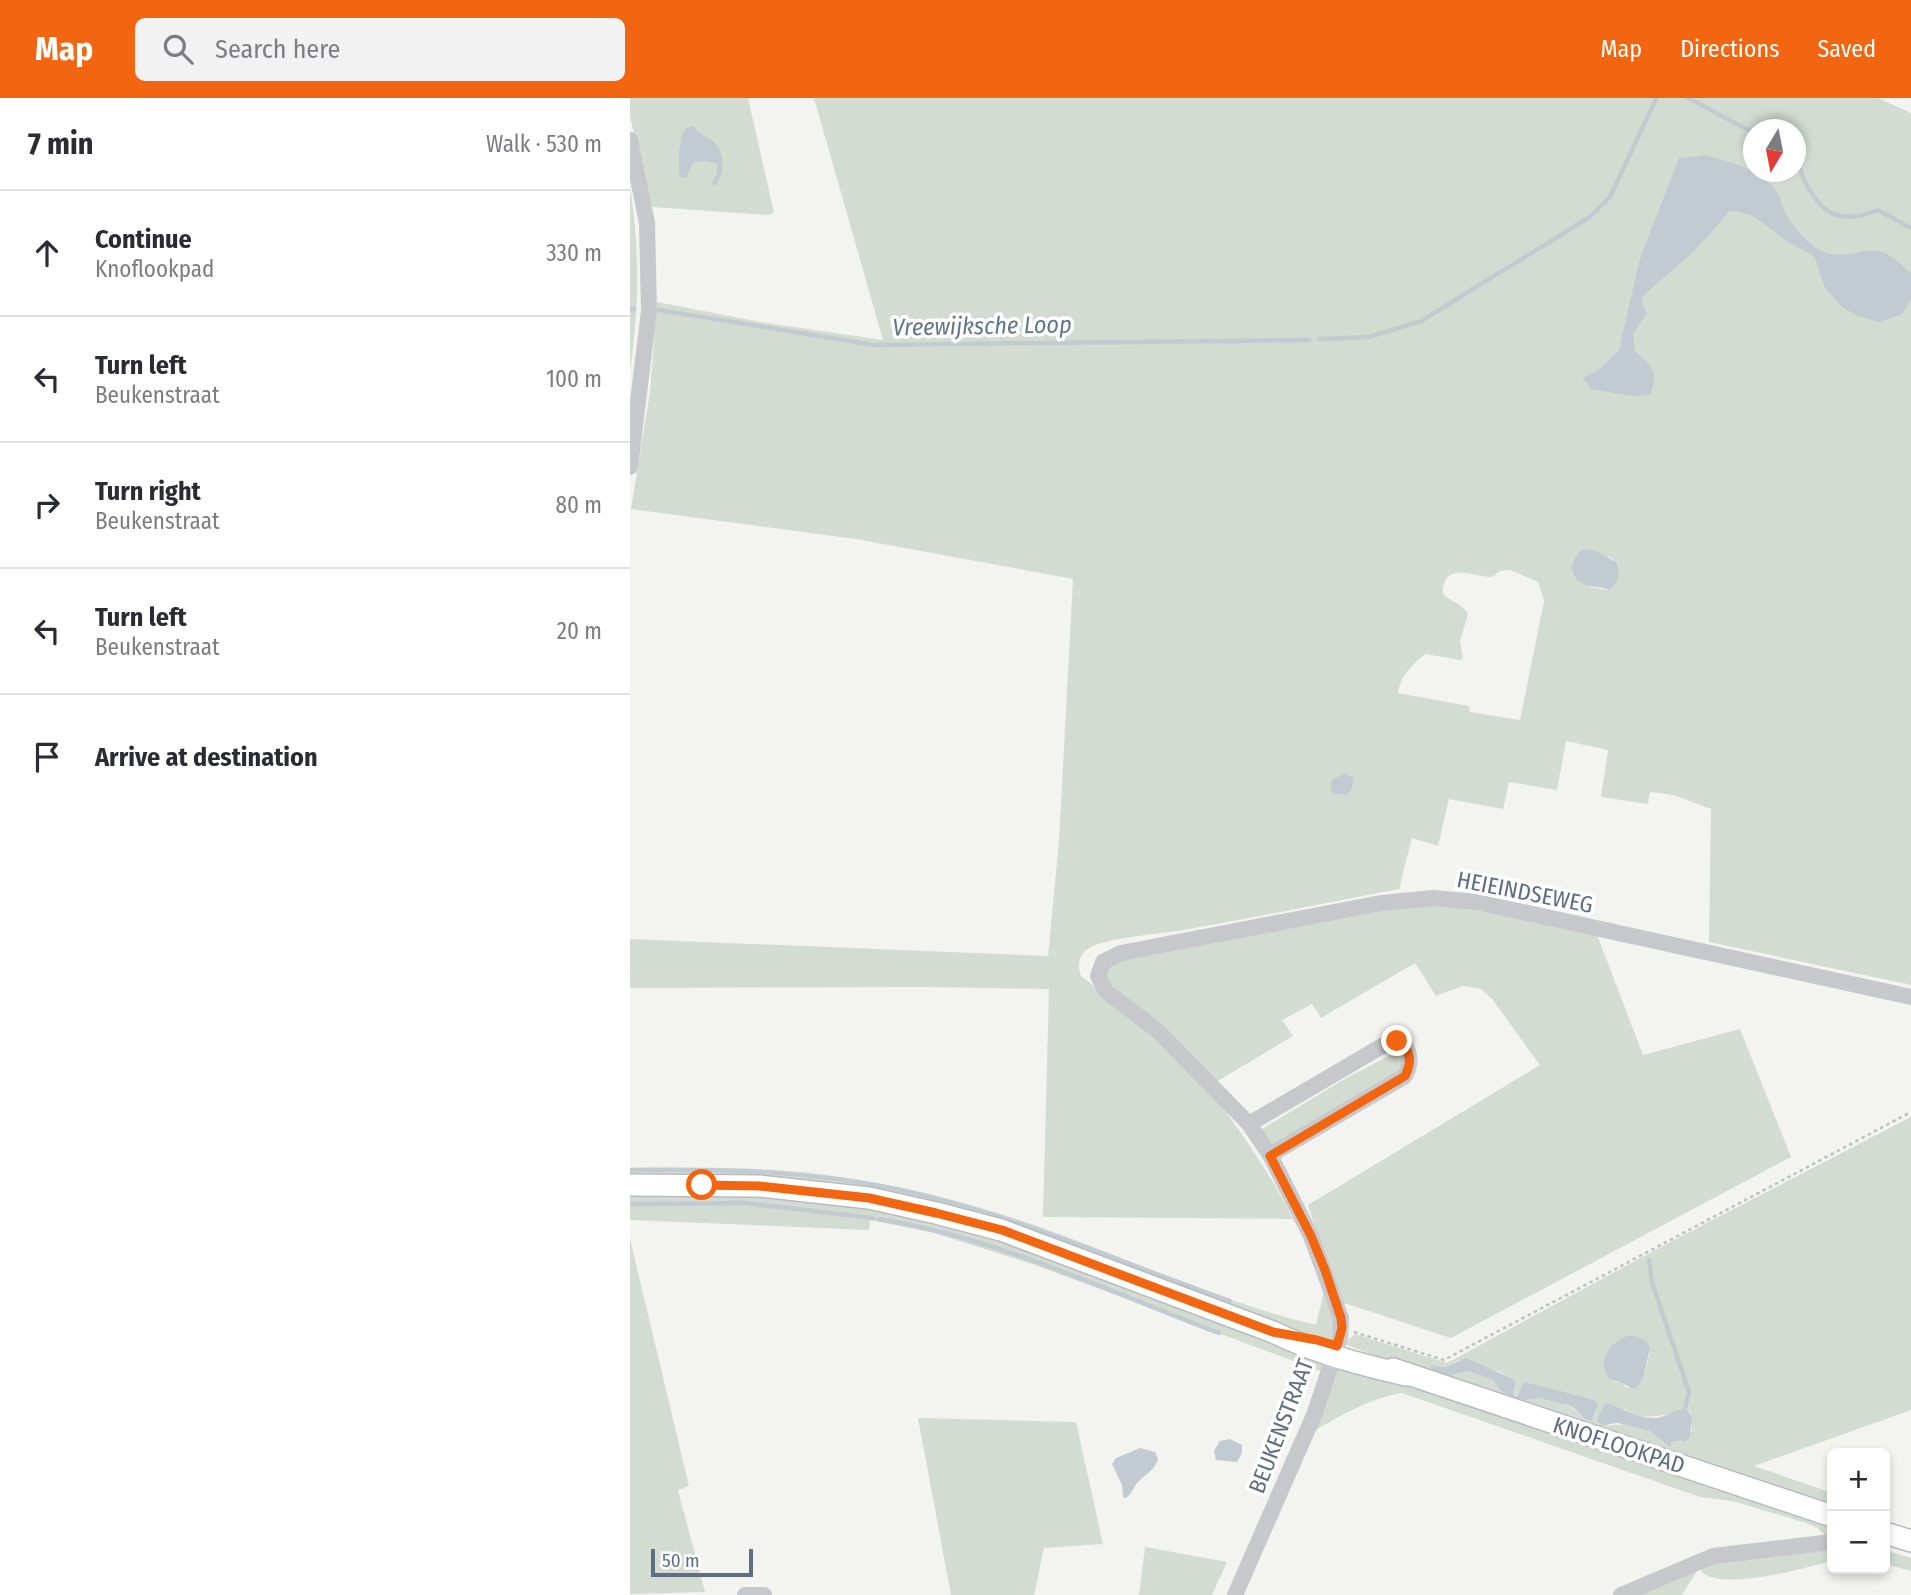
<!DOCTYPE html>
<html lang="en">
<head>
<meta charset="utf-8">
<style>
	body { margin:0; font-family:"Fira Sans Condensed",sans-serif; background:#f2f2f3; color:#2b2b33 }
	.controls { position:absolute; right:21px; bottom:21px; display:grid; overflow:hidden; border-radius:10px; box-shadow:0 4px 10px #0003 }
	.controls button { width:63px; height:63px; display:grid; place-items:center; padding:0; border:0; border-bottom:2px solid #e1e1e2; background:#fff; color:#2b2b33; font:35px sans-serif }
	.compass { position:absolute; left:1113px; top:21px; width:63px; height:63px; border-radius:50%; background:#fff; box-shadow:0 4px 10px #0003; rotate:190deg }
	.scale { position:absolute; left:21px; bottom:18px; width:102px; box-sizing:border-box; padding-left:7px; border:4px solid #606e83; border-top:0; font-size:19px; line-height:24px; white-space:nowrap; color:#606e83; -webkit-text-stroke:5px #fff; paint-order:stroke }
	.stop { position:absolute; width:21px; height:21px; margin:-16px; border:5px solid #f26611; border-radius:50%; background:#fff }
	.stop.end { background:#f26611; border-color:#fff; box-shadow:0 2px 7px #0008 }
	.list { margin:0; padding:0; list-style:none }
	h2 { display:flex; justify-content:space-between; align-items:center; height:91px; margin:0; padding:0 28px; font-size:30px }
	h2 small { font-size:23px; font-weight:400; color:#7c7c81 }
	.list li { display:grid; grid-template-columns:46px 1fr auto; gap:21px; align-items:center; box-sizing:border-box; height:126px; padding:0 28px; border-top:2px solid #e1e1e2 }
	.list b { display:block; font-size:26px; white-space:nowrap }
	.list p { margin:0; font-size:23px; white-space:nowrap; color:#7c7c81 }
	.list em { font-size:23px; font-style:normal; color:#7c7c81 }
	.icon { flex:none; width:38px; height:38px; fill:none; stroke:currentColor; stroke-width:2; stroke-linecap:round; stroke-linejoin:round }
	.map { position:relative; flex:none; width:1281px; height:1497px; overflow:hidden }
	header { display:flex; align-items:center; gap:42px; box-sizing:border-box; height:98px; padding:0 35px; background:#f26611; color:#fff }
	header strong { font-size:33px }
	nav { display:flex; gap:38px; margin-inline-start:auto; font-size:24px }
	.search { width:490px; height:63px; background:#f2f2f3; display:flex; align-items:center; gap:18px; box-sizing:border-box; padding:0 24px; border-radius:10px; color:#7c7c81; font-size:26px }
	main { display:flex }
	aside { flex:1; background:#fff }
	.map>svg:first-child { display:block }
	.green { fill:#d3dcd0; fill-rule:evenodd }
	.water { fill:#c2cbd1 }
	.lines { fill:none; stroke-linecap:round; stroke-linejoin:round }
	.stream { stroke:#c2cbd1; stroke-width:4.5 }
	.major-casing { stroke:#b8bbbf; stroke-width:24 }
	.path { stroke:#bec0c2; stroke-width:2.5; stroke-dasharray:3.5 3.5; stroke-linecap:butt }
	.minor { stroke:#c6c8cc; stroke-width:16 }
	.major { stroke:#fff; stroke-width:21 }
	.route { stroke:#f26611; stroke-width:9 }
	.labels { text-anchor:middle; dominant-baseline:central; stroke-width:7; stroke-linejoin:round; paint-order:stroke }
	.street-label { font-size:23px; fill:#606e83; stroke:#fff }
	.water-label { font-size:24px; font-style:italic; fill:#607788; stroke:#fff }
</style>
</head>
<body>
<header>
<strong>Map</strong>
<div class="search"><svg class="icon" aria-label="search" viewBox="0 0 24 24"><circle cx="10" cy="10" r="6"/><path d="M15 15l6 6"/></svg>Search here</div>
<nav><a>Map</a><a>Directions</a><a>Saved</a></nav>
</header>
<main>
<aside>
<h2>7 min<small>Walk · 530 m</small></h2>
<ul class="list">
<li><svg class="icon" aria-label="ahead" viewBox="0 0 24 24"><path d="M12 20V5M6 11l6-6 6 6"/></svg><div><b>Continue</b><p>Knoflookpad</p></div><em>330 m</em></li>
<li><svg class="icon" aria-label="left" viewBox="0 0 24 24"><path d="M17 20v-9H6M10 6l-5 5 5 5"/></svg><div><b>Turn left</b><p>Beukenstraat</p></div><em>100 m</em></li>
<li><svg class="icon" aria-label="right" viewBox="0 0 24 24"><path d="M7 20v-9h11M14 6l5 5-5 5"/></svg><div><b>Turn right</b><p>Beukenstraat</p></div><em>80 m</em></li>
<li><svg class="icon" aria-label="left" viewBox="0 0 24 24"><path d="M17 20v-9H6M10 6l-5 5 5 5"/></svg><div><b>Turn left</b><p>Beukenstraat</p></div><em>20 m</em></li>
<li><svg class="icon" aria-label="arrive" viewBox="0 0 24 24"><path d="M6 21V4h12l-3 4 3 4H6"/></svg><div><b>Arrive at destination</b></div></li>
</ul>
</aside>
<div class="map">
<svg width="1281" height="1497" viewBox="0 0 1281 1497">
	<rect width="100%" height="100%" fill="#f3f4ef"/>
	<g class="green">
		<path d="M 0,0 L 118,0 L 144,115 L 138,117 L 21,109 L 0,18 ZM 56,30 L 66,33 L 86,46 L 90,81 L 82,83 L 87,75 L 87,66 L 73,63 L 63,65 L 57,74 C 51,58 46,46 56,30 Z"/>
		<path d="M 184,0 L 1248,0 L 1281,15 L 1281,887 L 1079,844 L 1081,711 L 1044,697 L 1020,694 L 1018,706 L 971,699 L 978,652 L 936,643 L 927,692 L 879,684 L 873,711 L 819,701 L 808,748 L 782,740 L 769,791 C 695,805 622,820 548,833 C 528,836 469,840 455,853 C 448,860 448,870 451,878 C 476,898 503,916 527,938 C 582,989 629,1054 663,1121 L 413,1119 L 419,891 L 293,889 L 0,890 L 0,841 L 418,858 L 429,743 L 443,481 L 226,441 L 1,411 L 20,294 L 27,204 L 130,224 L 253,242 ZM 1124,32 L 1166,32 L 1166,74 L 1124,74 ZM 979,459 L 986,464 L 979,492 L 959,489 ZM 880,472 L 908,484 L 914,503 L 890,622 L 840,614 L 839,608 L 768,595 C 770,579 782,566 795,556 L 830,562 L 833,560 L 830,543 L 838,516 C 833,506 821,504 813,496 C 812,463 842,478 862,479 L 870,473 Z"/>
		<path d="M 0,90 C 10,152 9,210 0,272 Z"/>
		<path d="M 805,802 L 966,834 L 1013,957 L 1110,931 L 1161,1059 L 821,1240 L 714,1205 L 692,1151 L 678,1107 L 910,967 L 862,901 L 851,891 L 833,888 L 806,898 L 785,865 L 691,920 L 682,906 L 652,922 L 663,938 L 586,984 L 479,884 L 476,878 L 481,864 Z"/>
		<path d="M 765,955 L 771,958 L 779,968 L 640,1051 L 627,1034 L 718,979 Z"/>
		<path d="M 1281,1019 L 1281,1312 L 1124,1368 L 1202,1395 L 1202,1409 L 798,1277 L 714,1246 L 725,1236 L 817,1265 L 1025,1152 ZM 1020,1254 L 1013,1281 L 997,1290 L 991,1285 L 984,1283 ZM 829,1262 L 870,1274 L 886,1282 L 883,1296 L 885,1299 L 888,1298 L 892,1286 L 895,1284 L 968,1306 L 964,1318 L 955,1321 C 944,1309 928,1301 911,1300 C 889,1299 878,1305 864,1282 L 837,1273 L 823,1277 L 804,1267 L 815,1269 ZM 994,1311 C 1022,1326 1032,1314 1060,1314 L 1062,1333 L 1051,1344 L 1042,1344 L 1041,1347 C 1031,1343 1030,1339 1022,1334 C 1011,1327 989,1325 977,1328 Z"/>
		<path d="M 0,1070 C 65,1070 131,1068 196,1077 C 267,1086 339,1104 407,1128 C 500,1161 590,1204 686,1227 L 695,1189 C 702,1208 708,1223 701,1242 L 628,1221 L 314,1110 L 0,1080 Z"/>
		<path d="M 0,1095 L 159,1098 L 275,1115 L 347,1134 L 697,1261 L 693,1274 L 402,1166 L 304,1135 L 240,1122 L 239,1132 L 0,1122 Z"/>
		<path d="M 0,1141 L 59,1388 L 48,1392 L 75,1494 L 0,1496 Z"/>
		<path d="M 706,1264 L 1202,1425 L 1202,1440 L 1198,1440 L 1188,1430 L 1176,1425 L 1103,1403 L 1070,1399 L 772,1295 C 740,1300 710,1318 682,1334 Z"/>
		<path d="M 288,1320 L 446,1324 L 473,1446 L 414,1450 L 404,1497 L 321,1497 Z"/>
		<path d="M 1202,1448 L 1202,1463 C 1176,1469 1084,1497 1069,1470 L 1052,1497 L 1001,1497 C 1029,1485 1058,1470 1088,1463 C 1125,1454 1164,1452 1202,1448 Z"/>
		<path d="M 515,1449 L 597,1464 L 582,1497 L 509,1497 Z"/>
		<path d="M 1255,1452 L 1281,1460 L 1281,1473 L 1255,1466 Z"/>
	</g>
	<g class="water">
		<path d="M 64,28 C 68,38 80,38 86,46 C 95,57 94,75 87,86 L 83,88 L 82,83 L 87,75 L 87,66 L 73,63 L 63,65 L 56,80 L 52,80 L 49,75 L 49,53 L 52,36 L 56,30 Z"/>
		<path d="M 1076,57 C 1099,64 1133,72 1147,94 C 1151,100 1152,108 1155,114 C 1163,129 1176,145 1192,153 C 1214,164 1236,146 1255,155 C 1264,159 1273,169 1281,175 L 1281,201 L 1271,217 L 1248,224 L 1228,218 L 1212,209 L 1195,190 L 1184,158 C 1174,152 1163,148 1154,141 C 1133,128 1128,114 1100,113 L 1066,151 L 1013,198 L 1012,205 L 1017,215 L 1003,236 L 1005,253 C 1024,270 1028,272 1021,297 L 1002,298 L 961,291 L 953,280 L 969,272 L 989,252 L 1010,160 L 1049,60 Z"/>
		<path d="M 954,451 L 966,453 L 986,464 C 990,476 989,484 979,492 C 971,488 963,490 956,487 C 937,480 939,460 954,451 Z"/>
		<path d="M 715,675 L 723,679 C 724,687 722,691 717,697 L 703,695 L 700,690 L 702,682 Z"/>
		<path d="M 1002,1237 L 1016,1243 L 1020,1250 L 1013,1281 L 1005,1291 L 979,1280 C 965,1262 983,1240 1002,1237 Z"/>
		<path d="M 836,1260 L 886,1282 L 883,1296 L 885,1299 L 888,1298 L 892,1286 L 895,1284 L 964,1302 L 968,1306 L 962,1323 L 955,1321 L 945,1311 L 938,1307 L 910,1300 L 893,1302 L 885,1301 L 871,1293 L 863,1282 L 837,1273 L 819,1278 L 802,1273 L 801,1270 L 802,1267 L 815,1269 Z"/>
		<path d="M 975,1305 C 992,1309 1006,1320 1024,1320 C 1036,1320 1044,1310 1057,1311 L 1062,1320 L 1060,1339 L 1056,1343 L 1042,1344 L 1040,1349 L 1020,1333 L 988,1325 L 971,1327 L 967,1322 Z"/>
		<path d="M 600,1341 L 612,1347 L 612,1355 L 607,1364 L 586,1362 L 584,1353 L 590,1343 Z"/>
		<path d="M 510,1350 L 525,1354 L 528,1361 C 524,1373 518,1374 510,1382 C 503,1388 504,1394 496,1400 L 493,1399 L 492,1387 L 482,1366 L 486,1360 Z"/>
	</g>
	<g class="lines">
		<g class="stream">
			<path d="M 1058,0 L 1124,35"/>
			<path d="M 1166,59 C 1169,65 1170,72 1173,79 C 1185,106 1201,125 1233,117 C 1238,116 1243,113 1248,112 L 1281,130"/>
			<path d="M 0,211 L 4,211"/>
			<path d="M 29,212 L 244,247 L 679,242"/>
			<path d="M 690,241 L 739,239 L 791,223 L 960,119 L 980,99 L 1026,1"/>
			<path d="M 0,1072 C 101,1071 202,1073 300,1099 C 403,1125 500,1168 600,1203"/>
			<path d="M 0,1106 L 114,1105 L 243,1120"/>
			<path d="M 249,1121 C 367,1140 478,1193 589,1235"/>
			<path d="M 1019,1162 L 1022,1184 L 1059,1294 L 1055,1311"/>
		</g>
		<g class="major-casing">
			<g id="major">
				<path d="M 0,1087 L 130,1088 L 239,1100 L 306,1115 L 371,1132 L 643,1234 C 687,1255 728,1266 776,1277"/>
				<path d="M 763,1271 L 1202,1418"/>
				<path d="M 1255,1435 L 1281,1443"/>
			</g>
		</g>
		<path class="path" d="M 724,1234 L 814,1262 L 1281,1014"/>
		<g class="minor">
			<path d="M 0,42 L 17,125 L 19,213 L 0,369"/>
			<path d="M 619,1026 L 759,944 C 781,942 783,962 775,978 L 640,1057"/>
			<path d="M 115,1497 L 134,1497"/>
			<path d="M 605,1497 L 684,1317 L 710,1240 L 711,1220 L 681,1138 L 640,1057 L 619,1026 L 529,934 L 476,893 L 468,878 L 473,864 L 491,855 L 751,805 L 804,800 L 847,804 L 1281,899"/>
			<path d="M 991,1497 L 1083,1458 L 1202,1444"/>
		</g>
		<use href="#major" class="major"/>
	</g>
	<g class="lines">
		<path class="route" d="M 72,1087 L 130,1088 L 239,1100 L 306,1115 L 372,1132 L 643,1234 L 687,1242 L 707,1248 L 712,1230 L 711,1220 L 695,1172 L 681,1138 L 640,1058 L 775,978 C 782,964 782,951 767,943"/>
	</g>
	<g class="labels">
		<g class="street-label">
			<text transform="translate(895 794) rotate(11)">HEIEINDSEWEG</text>
			<text transform="translate(651 1328) rotate(-69)">BEUKENSTRAAT</text>
			<text transform="translate(989 1347) rotate(18)">KNOFLOOKPAD</text>
		</g>
		<g class="water-label">
			<text transform="translate(352 228) rotate(-1)">Vreewijksche Loop</text>
		</g>
	</g>
</svg>
<div class="controls">
<button>+</button>
<button>−</button>
</div>
<svg class="compass" viewBox="-18 -18 36 36"><path d="M0-13l5 13h-10z" fill="#e53935"/><path d="M0 13l5-13h-10z" fill="#7c7c81"/></svg>
<div class="scale">50 m</div>
<div class="stop" style="left:72px;top:1087px"></div>
<div class="stop end" style="left:767px;top:943px"></div>
</div>
</main>
</body>
</html>
